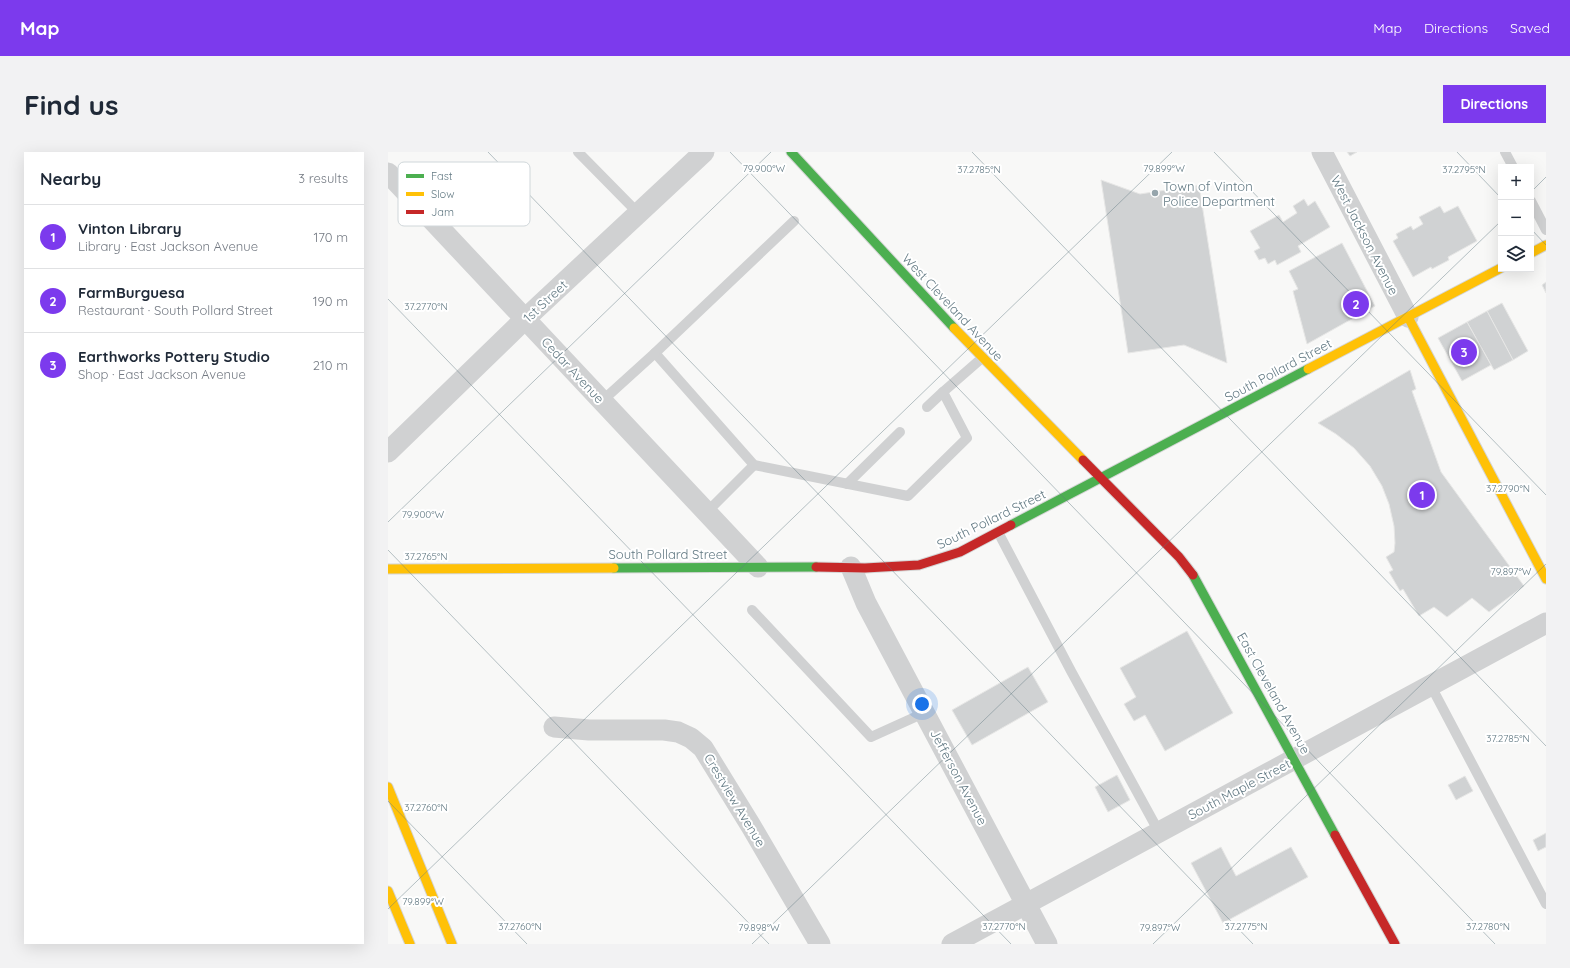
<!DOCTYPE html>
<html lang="en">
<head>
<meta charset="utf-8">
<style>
	body { margin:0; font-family:Quicksand,sans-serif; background:#f2f2f3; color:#1f2937 }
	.controls { position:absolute; right:12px; top:12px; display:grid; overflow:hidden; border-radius:0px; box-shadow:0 4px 16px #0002 }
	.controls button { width:36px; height:36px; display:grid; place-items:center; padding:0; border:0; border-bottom:1px solid #e0e1e3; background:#fff; color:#1f2937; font:20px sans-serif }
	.you { position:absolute; left:534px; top:552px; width:14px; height:14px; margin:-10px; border:3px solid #fff; border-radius:50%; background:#1a73e8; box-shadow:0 0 0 6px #1a73e833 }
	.badge { display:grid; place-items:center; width:26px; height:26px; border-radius:50%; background:#7c3aed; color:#fff; font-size:13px; font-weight:700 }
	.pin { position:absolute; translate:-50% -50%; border:2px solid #fff; box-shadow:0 1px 4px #0006 }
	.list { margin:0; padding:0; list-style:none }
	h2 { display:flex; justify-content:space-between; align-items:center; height:52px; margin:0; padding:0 16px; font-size:17px }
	h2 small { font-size:13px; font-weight:400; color:#747a83 }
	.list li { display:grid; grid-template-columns:26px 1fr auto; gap:12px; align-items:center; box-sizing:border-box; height:64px; padding:0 16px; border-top:1px solid #e0e1e3 }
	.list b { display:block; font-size:15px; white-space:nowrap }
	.list p { margin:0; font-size:13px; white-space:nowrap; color:#747a83 }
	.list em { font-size:13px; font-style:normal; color:#747a83 }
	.icon { flex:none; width:22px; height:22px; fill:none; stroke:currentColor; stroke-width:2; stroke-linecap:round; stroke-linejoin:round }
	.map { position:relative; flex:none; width:1158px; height:792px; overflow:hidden; border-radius:0px }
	header { display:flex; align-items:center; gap:24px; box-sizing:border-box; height:56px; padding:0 20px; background:#7c3aed; color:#fff }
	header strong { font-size:19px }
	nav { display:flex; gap:22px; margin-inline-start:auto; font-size:14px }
	.intro { display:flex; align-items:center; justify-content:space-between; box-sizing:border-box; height:96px; padding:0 24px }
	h1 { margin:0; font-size:28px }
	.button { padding:10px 18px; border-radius:0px; background:#7c3aed; color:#fff; font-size:14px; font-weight:700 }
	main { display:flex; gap:24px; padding:0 24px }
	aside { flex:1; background:#fff; border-radius:0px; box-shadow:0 4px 16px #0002 }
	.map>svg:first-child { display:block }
	.building { fill:#d0d2d3; stroke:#e7e7e6 }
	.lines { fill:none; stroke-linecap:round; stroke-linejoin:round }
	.fast-casing { stroke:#d4d5d5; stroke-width:11 }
	.slow-casing { stroke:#d4d5d5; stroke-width:11 }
	.jam-casing { stroke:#d4d5d5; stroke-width:11 }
	.lane { stroke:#d0d1d2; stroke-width:10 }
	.street { stroke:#d0d1d2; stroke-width:21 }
	.fast { stroke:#4caf50; stroke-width:9 }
	.slow { stroke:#ffc107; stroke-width:9 }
	.jam { stroke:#c62828; stroke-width:9 }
	.ticks { fill:none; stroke:#627983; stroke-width:1; stroke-opacity:0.45 }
	.poi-dot { fill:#96a5ac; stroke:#fff; stroke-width:1.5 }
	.labels { text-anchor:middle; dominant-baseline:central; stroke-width:4; stroke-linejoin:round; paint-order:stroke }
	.poi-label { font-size:13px; fill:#627983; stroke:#fff; text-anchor:start }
	.street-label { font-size:13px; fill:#627983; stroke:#fff }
	.key { fill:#fff; stroke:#d0d7da; stroke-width:1 }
	.key-label { font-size:11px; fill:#627983 }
	.ticks-label { font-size:10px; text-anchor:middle; fill:#627983; stroke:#fff; stroke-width:4; stroke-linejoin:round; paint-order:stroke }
</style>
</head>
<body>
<header>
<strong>Map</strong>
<nav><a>Map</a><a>Directions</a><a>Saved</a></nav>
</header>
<div class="intro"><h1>Find us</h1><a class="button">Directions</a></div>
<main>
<aside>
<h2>Nearby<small>3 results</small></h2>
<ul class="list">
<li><span class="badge">1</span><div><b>Vinton Library</b><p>Library · East Jackson Avenue</p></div><em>170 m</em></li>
<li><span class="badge">2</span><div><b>FarmBurguesa</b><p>Restaurant · South Pollard Street</p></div><em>190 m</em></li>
<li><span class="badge">3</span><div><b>Earthworks Pottery Studio</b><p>Shop · East Jackson Avenue</p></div><em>210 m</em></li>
</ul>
</aside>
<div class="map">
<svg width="1158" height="792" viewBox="0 0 1158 792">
	<rect width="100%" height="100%" fill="#f8f8f7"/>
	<g class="building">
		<path d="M 959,0 L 969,0 L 962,4 Z"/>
		<path d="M 713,28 L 752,42 L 811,33 L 839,211 L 796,193 L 740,201 Z"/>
		<path d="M 916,47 L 920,54 L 927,49 L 942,75 L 910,94 L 913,100 L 889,113 L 887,108 L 880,112 L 877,106 L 871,108 L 866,99 L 872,96 L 862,79 L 891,63 L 895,70 L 909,61 L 905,54 Z"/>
		<path d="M 1052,54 L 1056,61 L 1070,54 L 1089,89 L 1060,105 L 1061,108 L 1044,117 L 1043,115 L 1025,125 L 1005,89 L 1010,86 L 1008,82 L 1023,74 L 1025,78 L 1035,72 L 1031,65 Z"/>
		<path d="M 954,91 L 987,154 L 919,192 L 905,139 L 910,137 L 901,119 Z"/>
		<path d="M 1158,130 L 1158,141 L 1154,133 Z"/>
		<path d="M 1114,151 L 1140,199 L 1125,208 L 1099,159 Z"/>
		<path d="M 1099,159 L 1125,208 L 1106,218 L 1079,170 Z"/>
		<path d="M 1079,170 L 1103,213 L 1074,229 L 1050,186 Z"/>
		<path d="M 1022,218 L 1028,237 L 1024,239 L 1053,320 L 1136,434 L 1101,460 L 1084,446 L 1059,465 L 1046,455 L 1031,464 L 1015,437 L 1012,439 L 1001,420 L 1005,418 L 998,405 L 1006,400 L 1007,391 L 1006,374 L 1001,352 L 994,334 L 982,314 L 966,296 L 948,282 L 930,271 Z"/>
		<path d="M 799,479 L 845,561 L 777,599 L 757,563 L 746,569 L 736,552 L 748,545 L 732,516 Z"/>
		<path d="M 640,515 L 660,550 L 584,593 L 564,558 Z"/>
		<path d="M 729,623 L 742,648 L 720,660 L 707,635 Z"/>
		<path d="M 1077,624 L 1085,639 L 1068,648 L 1060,633 Z"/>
		<path d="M 1158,681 L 1158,695 L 1150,699 L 1145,688 Z"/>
		<path d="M 833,695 L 848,724 L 903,695 L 920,725 L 835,771 L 803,711 Z"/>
	</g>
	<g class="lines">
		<g class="fast-casing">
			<g id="fast">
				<path d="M 403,0 L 566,176"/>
				<path d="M 623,373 L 920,217"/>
				<path d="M 226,416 L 428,415"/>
				<path d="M 805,423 L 947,683"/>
			</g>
		</g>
		<g class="slow-casing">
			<g id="slow">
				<path d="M 1143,101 L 1158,93"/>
				<path d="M 1020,165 L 1158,427"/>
				<path d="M 566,176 L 695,308"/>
				<path d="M 920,217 L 1113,116"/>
				<path d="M 0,417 L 226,416"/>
				<path d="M 0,635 L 64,792"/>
				<path d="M 0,739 L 22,792"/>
			</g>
		</g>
		<g class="jam-casing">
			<g id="jam">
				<path d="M 695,308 L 791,405 L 805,423"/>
				<path d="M 428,415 L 477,416 L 531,413 L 572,400 L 623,373"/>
				<path d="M 947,683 L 1007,792"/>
			</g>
		</g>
		<g class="lane">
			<path d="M 190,0 L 251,62"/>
			<path d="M 1117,0 L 1125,15"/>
			<path d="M 1143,49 L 1158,78"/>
			<path d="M 406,69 L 267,201 L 366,313 L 520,344 L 579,286 L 555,240 L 594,206"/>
			<path d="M 214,249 L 267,201"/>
			<path d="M 539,255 L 555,240"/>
			<path d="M 459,332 L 512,280"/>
			<path d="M 319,360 L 366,313"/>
			<path d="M 610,380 L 683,519 L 771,680"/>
			<path d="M 364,458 L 483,585 L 536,561"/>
			<path d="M 1043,534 L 1158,752"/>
		</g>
		<g class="street">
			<path d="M 934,0 L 1020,165"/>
			<path d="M 0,21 L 370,415"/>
			<path d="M 0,300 L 137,167 L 316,0"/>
			<path d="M 463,415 L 478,451 L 659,792"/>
			<path d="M 166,575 L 201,578 L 276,578 L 290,580 L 303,586 L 315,596 L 363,674 L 432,792"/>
			<path d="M 564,792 L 1158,471"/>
		</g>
		<use href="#fast" class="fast"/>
		<use href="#slow" class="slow"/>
		<use href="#jam" class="jam"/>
	</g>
	<path class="ticks" d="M 100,0 L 865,792M 342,0 L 1107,792M 584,0 L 1158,594M 826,0 L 1158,343M 1069,0 L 1113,46M 1143,40 L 1158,25M 1143,77 L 1158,93M 0,147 L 623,792M 0,370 L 383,0M 0,398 L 381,792M 0,649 L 139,792M 0,757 L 784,0M 364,792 L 1113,69M 765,792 L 1158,412"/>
	<circle class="poi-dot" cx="767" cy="41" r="4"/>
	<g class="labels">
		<g class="poi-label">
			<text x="775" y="34">Town of Vinton<tspan x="775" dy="15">Police Department</tspan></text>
		</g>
		<g class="street-label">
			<text transform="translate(977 83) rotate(63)">West Jackson Avenue</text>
			<text transform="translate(157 149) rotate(-43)">1st Street</text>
			<text transform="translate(565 155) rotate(47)">West Cleveland Avenue</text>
			<text transform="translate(185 218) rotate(47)">Cedar Avenue</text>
			<text transform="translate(890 218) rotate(-28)">South Pollard Street</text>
			<text transform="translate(603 367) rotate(-26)">South Pollard Street</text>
			<text x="280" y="402">South Pollard Street</text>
			<text transform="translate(886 541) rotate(61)">East Cleveland Avenue</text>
			<text transform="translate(571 625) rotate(62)">Jefferson Avenue</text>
			<text transform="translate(851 637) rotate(-28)">South Maple Street</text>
			<text transform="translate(347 648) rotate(59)">Crestview Avenue</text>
		</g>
	</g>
	<rect x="10" y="10" width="132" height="64" rx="6" class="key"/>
	<rect x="18" y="22" width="18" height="4" fill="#4caf50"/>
	<rect x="18" y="40" width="18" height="4" fill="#ffc107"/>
	<rect x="18" y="58" width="18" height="4" fill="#c62828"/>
	<g class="key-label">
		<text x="43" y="28">Fast</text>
		<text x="43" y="46">Slow</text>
		<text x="43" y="64">Jam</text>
	</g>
	<g class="ticks-label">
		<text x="376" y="20">79.900°W</text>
		<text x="776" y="20">79.899°W</text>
		<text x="591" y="21">37.2785°N</text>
		<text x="1076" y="21">37.2795°N</text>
		<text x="38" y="158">37.2770°N</text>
		<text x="1120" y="340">37.2790°N</text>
		<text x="35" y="366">79.900°W</text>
		<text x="38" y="408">37.2765°N</text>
		<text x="1123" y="423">79.897°W</text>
		<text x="1120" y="590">37.2785°N</text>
		<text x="38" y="659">37.2760°N</text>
		<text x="35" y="753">79.899°W</text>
		<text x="132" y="778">37.2760°N</text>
		<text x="616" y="778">37.2770°N</text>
		<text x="858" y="778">37.2775°N</text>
		<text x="1100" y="778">37.2780°N</text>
		<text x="371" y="779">79.898°W</text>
		<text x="772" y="779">79.897°W</text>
	</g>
</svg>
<div class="controls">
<button>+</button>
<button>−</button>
<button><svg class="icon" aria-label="layers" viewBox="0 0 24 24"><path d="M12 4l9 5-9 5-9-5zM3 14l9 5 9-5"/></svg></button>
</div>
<div class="you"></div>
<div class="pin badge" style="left:1034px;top:343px">1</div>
<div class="pin badge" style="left:968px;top:152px">2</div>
<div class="pin badge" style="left:1076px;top:200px">3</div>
</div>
</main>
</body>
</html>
